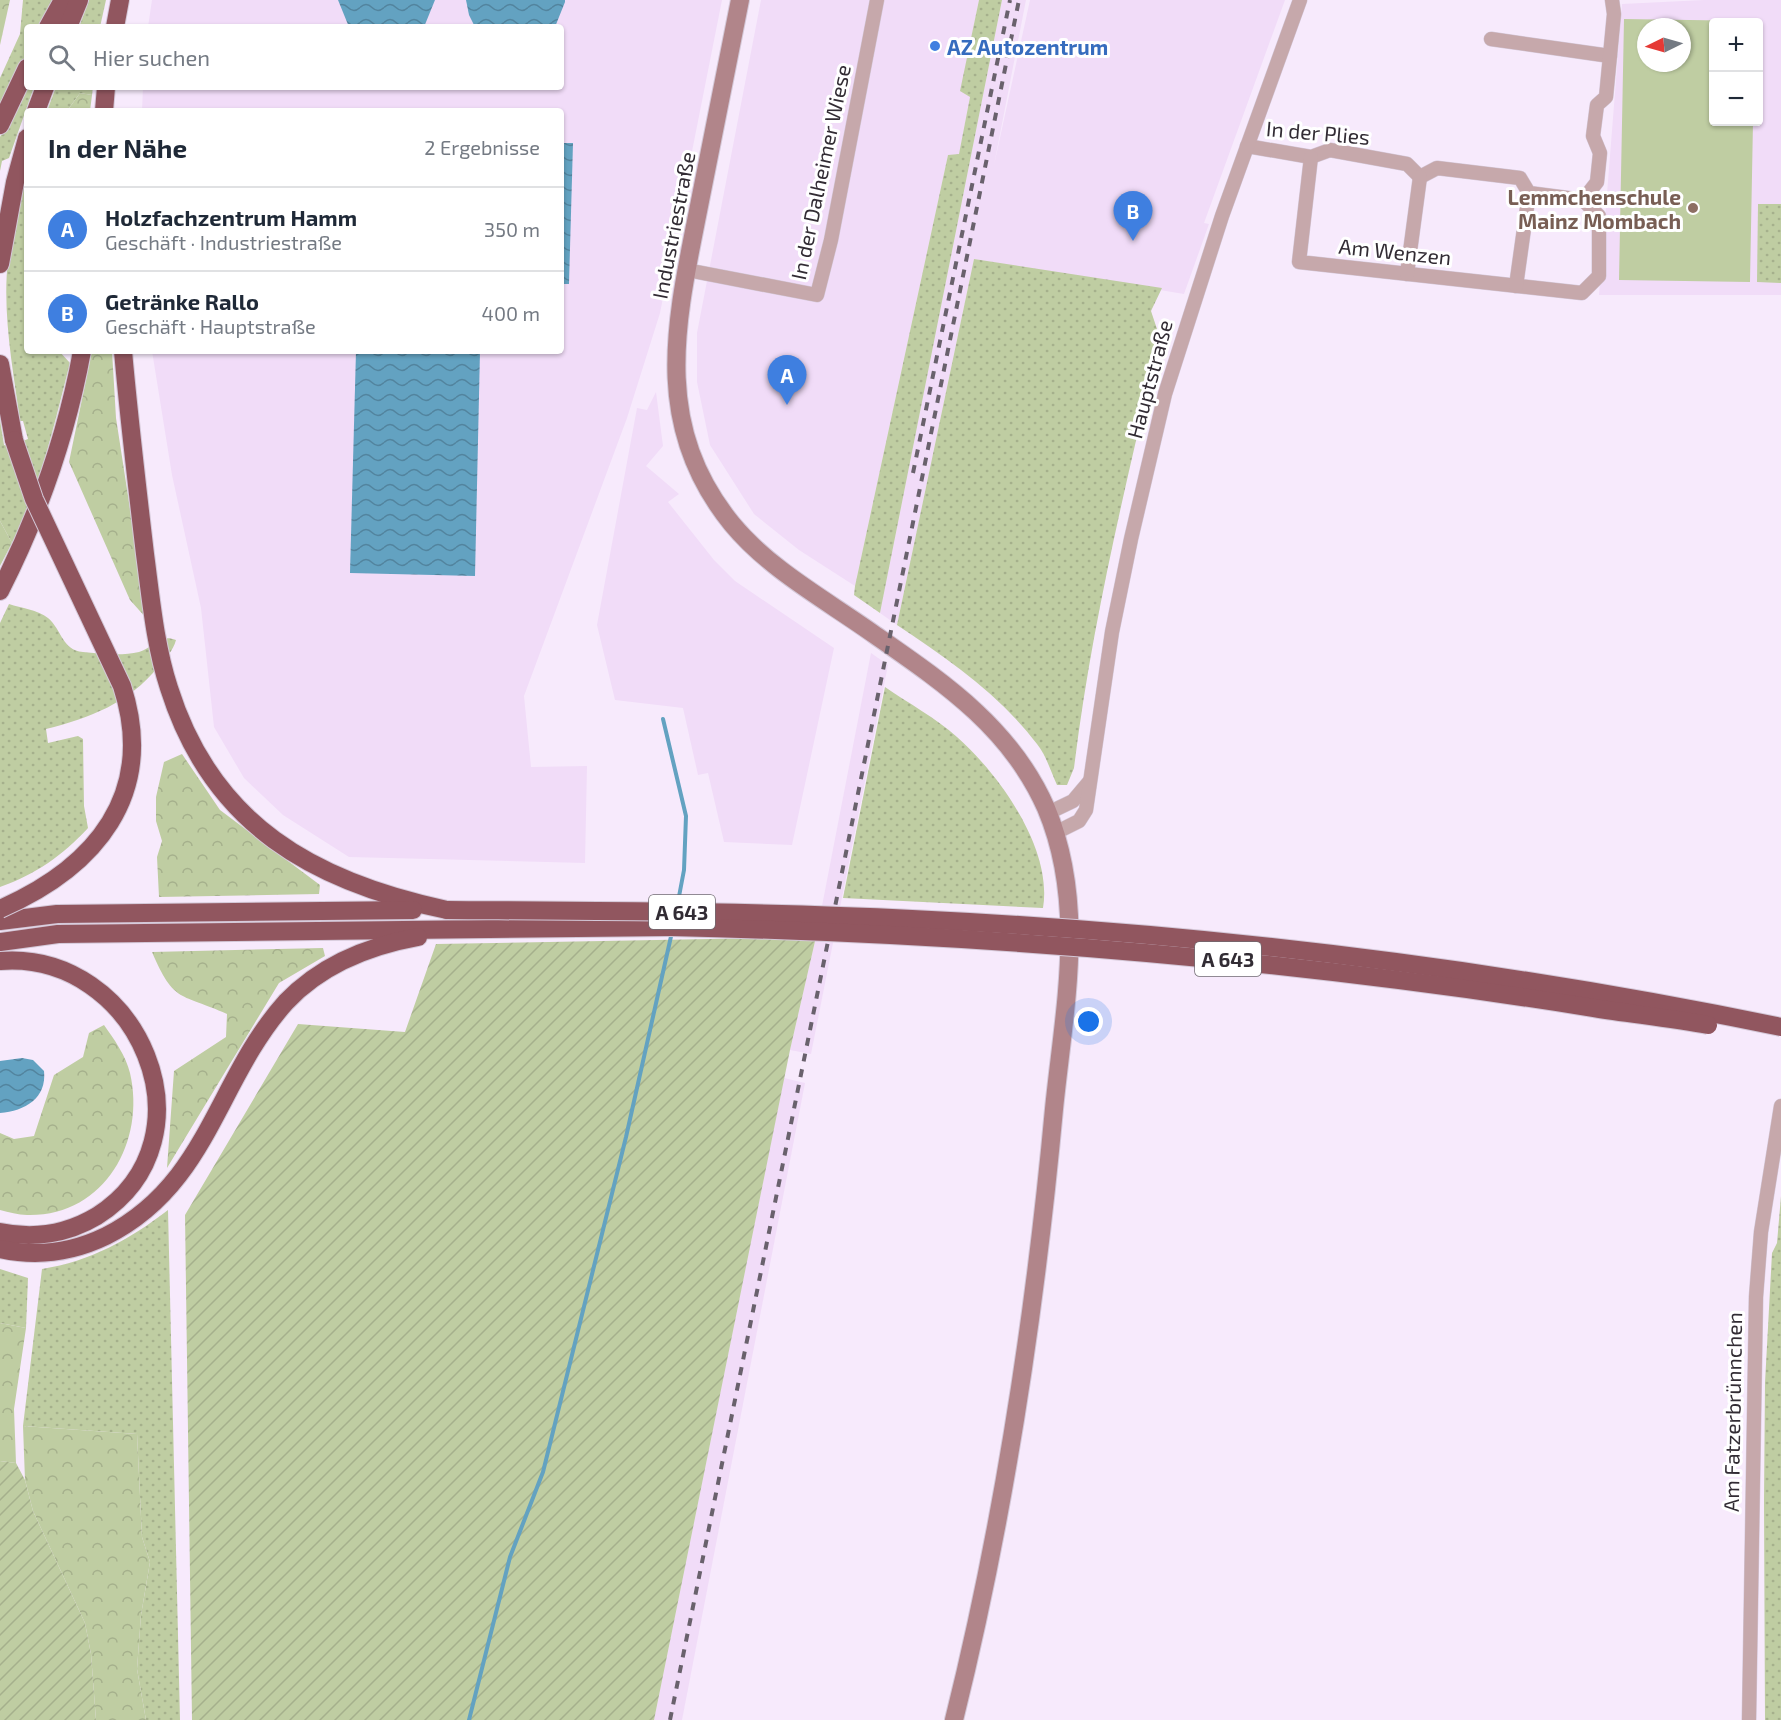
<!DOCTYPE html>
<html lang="de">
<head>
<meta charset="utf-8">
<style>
	body { margin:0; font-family:"Exo 2",sans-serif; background:#f6f6f7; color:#1f2937 }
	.controls { position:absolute; right:18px; top:18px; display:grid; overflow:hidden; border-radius:6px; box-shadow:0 2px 4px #0004 }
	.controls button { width:54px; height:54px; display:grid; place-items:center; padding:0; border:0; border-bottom:2px solid #e0e1e3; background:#fff; color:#1f2937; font:30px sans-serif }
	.compass { position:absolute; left:1637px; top:18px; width:54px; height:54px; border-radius:50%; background:#fff; box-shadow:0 2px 4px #0004; rotate:265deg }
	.you { position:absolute; left:1089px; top:1022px; width:21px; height:21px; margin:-15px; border:4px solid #fff; border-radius:50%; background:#1a73e8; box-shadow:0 0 0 9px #1a73e833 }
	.badge { display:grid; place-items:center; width:39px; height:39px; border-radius:50%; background:#af53be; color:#fff; font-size:20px; font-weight:700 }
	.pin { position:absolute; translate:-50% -50px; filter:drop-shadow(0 2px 3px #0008) }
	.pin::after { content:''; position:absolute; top:32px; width:21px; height:18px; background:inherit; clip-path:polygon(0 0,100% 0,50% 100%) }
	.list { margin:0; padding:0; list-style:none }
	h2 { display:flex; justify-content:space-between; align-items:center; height:78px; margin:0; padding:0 24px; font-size:26px }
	h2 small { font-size:20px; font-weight:400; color:#747a83 }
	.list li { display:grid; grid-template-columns:39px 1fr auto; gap:18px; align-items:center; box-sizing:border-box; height:84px; padding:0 24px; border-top:2px solid #e0e1e3 }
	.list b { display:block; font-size:22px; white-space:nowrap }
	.list p { margin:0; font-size:20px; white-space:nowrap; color:#747a83 }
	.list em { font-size:20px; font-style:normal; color:#747a83 }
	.icon { flex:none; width:33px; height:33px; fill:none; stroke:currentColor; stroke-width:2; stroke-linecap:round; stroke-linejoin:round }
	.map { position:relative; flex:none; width:1781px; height:1720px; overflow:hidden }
	.search { position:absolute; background:#fff; box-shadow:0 2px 4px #0004; left:24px; top:24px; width:540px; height:66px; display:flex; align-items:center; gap:15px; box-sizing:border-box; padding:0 21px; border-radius:6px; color:#747a83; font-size:22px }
	.panel { position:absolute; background:#fff; box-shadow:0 2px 4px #0004; left:24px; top:108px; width:540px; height:246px; border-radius:6px }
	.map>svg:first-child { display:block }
	.built { fill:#f1dcf8; fill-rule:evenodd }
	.grass { fill:url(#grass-dots) }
	.forest { fill:url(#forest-crowns) }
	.garden { fill:url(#garden-furrows) }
	.pitch { fill:#bfcda2; fill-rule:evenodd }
	.water { fill:url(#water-waves) }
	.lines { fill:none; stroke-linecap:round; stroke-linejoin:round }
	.stream { stroke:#63a2c1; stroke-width:4 }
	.street-casing { stroke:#d4c8d8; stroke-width:15 }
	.secondary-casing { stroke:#d4c8d8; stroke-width:20 }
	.highway-casing { stroke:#d4c8d8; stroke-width:20 }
	.street { stroke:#c6a8ab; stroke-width:14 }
	.secondary { stroke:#b1858a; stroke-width:18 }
	.highway { stroke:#91565f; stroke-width:18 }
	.rail { stroke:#69616c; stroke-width:4; stroke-dasharray:8 8; stroke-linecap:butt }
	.highway-bridge-casing { stroke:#d4c8d8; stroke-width:20; stroke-linecap:butt }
	.highway-bridge { stroke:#91565f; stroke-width:18 }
	.shop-dot { fill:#3f7fe0; stroke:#fff; stroke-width:2 }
	.education-dot { fill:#8d6e63; stroke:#fff; stroke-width:2 }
	.labels { text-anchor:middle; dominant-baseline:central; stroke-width:6; stroke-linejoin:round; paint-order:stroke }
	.shield { fill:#fff; stroke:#706b71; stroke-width:1.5 }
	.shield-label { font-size:20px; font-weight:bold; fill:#322c34 }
	.shop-label { font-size:21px; font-weight:bold; fill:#366cbe; stroke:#fff; text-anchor:start }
	.street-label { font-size:21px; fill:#322c34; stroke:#fff }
	.education-label { font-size:21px; font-weight:bold; fill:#785e54; stroke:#fff; text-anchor:end }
</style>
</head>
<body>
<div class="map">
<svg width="1781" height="1720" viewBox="0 0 1781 1720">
	<defs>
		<pattern id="grass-dots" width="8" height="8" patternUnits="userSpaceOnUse" patternTransform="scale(1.5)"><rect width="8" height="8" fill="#bfcda2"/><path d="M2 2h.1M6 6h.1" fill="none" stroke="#a5b08c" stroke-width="1.8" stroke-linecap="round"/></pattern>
		<pattern id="forest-crowns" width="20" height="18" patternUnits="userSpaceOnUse" patternTransform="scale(1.5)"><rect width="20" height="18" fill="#bfcda2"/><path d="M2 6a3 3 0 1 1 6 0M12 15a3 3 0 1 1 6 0" fill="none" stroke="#a5b08c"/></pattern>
		<pattern id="garden-furrows" width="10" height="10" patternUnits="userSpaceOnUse" patternTransform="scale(1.5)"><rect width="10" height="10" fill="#bfcda2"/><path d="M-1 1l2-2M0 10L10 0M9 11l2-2" fill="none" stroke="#a5b08c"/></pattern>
		<pattern id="water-waves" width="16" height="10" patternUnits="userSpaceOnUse" patternTransform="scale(1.5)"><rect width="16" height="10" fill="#63a2c1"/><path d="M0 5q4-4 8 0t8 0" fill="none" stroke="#52849e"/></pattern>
	</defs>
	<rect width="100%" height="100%" fill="#f7eafc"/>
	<g class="built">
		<path d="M 152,0 L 722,0 L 660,313 L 627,418 L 524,696 L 531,767 L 587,766 L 585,863 L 349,857 L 283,815 L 244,778 L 214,727 L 201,608 L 172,475 L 152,351 L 561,351 L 561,111 L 142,111 L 143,87 L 561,87 L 561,27 L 148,27 Z"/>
		<path d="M 761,0 L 979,0 L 961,90 L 970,97 L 959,155 L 948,155 L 855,586 L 799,550 L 754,514 L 710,445 L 697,382 L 697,333 Z"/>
		<path d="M 1002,0 L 1026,0 L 994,165 L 1030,0 L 1285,0 L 1204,223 L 1209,224 L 1184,294 L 974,259 L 897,625 L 880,613 Z"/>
		<path d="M 1704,0 L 1781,0 L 1781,295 L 1599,295 L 1622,4 ZM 1714,22 L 1758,22 L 1758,122 L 1714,122 ZM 1646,27 L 1682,27 L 1682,63 L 1646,63 Z"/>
		<path d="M 656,392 L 663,446 L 646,466 L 679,494 L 668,502 L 714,560 L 735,581 L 834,648 L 792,845 L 724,842 L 708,773 L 698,775 L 683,708 L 615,700 L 597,625 L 637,408 L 647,410 Z"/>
		<path d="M 871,653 L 888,665 L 811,1054 L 790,1050 L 816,937 Z"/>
		<path d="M 784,1078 L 805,1083 L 682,1720 L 654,1720 Z"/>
	</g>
	<g class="grass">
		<path d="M 23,0 L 57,0 L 44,27 L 27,27 L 27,61 L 0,115 L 0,78 L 20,34 Z"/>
		<path d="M 89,0 L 106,0 L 100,27 L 79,27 Z"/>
		<path d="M 979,0 L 1002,0 L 880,613 L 854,595 L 855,586 L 948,155 L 959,154 L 970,97 L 960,91 Z"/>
		<path d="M 27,80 L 27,87 L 34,87 L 9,158 L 2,161 L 0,171 L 0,137 Z"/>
		<path d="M 56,87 L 93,87 L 92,95 L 80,93 L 67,111 L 47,111 Z"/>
		<path d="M 27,171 L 27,351 L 59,351 L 70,363 C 54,424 41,487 12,543 L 0,521 L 0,420 L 4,445 L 9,446 L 28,439 L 23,421 L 20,421 C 13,369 2,313 8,260 C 11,230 18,200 27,171 Z"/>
		<path d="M 1758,204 L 1781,204 L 1781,283 L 1757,282 Z"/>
		<path d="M 974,259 L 1162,288 L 1151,311 L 1157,329 L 1156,355 C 1124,492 1091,628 1074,768 L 1067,785 L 1057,785 C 1051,772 1046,755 1037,744 C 999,694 948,659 897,625 Z"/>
		<path d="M 9,604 C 21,608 38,610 48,618 C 62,630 62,650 83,652 C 100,654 123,656 139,652 C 153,648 159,633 176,640 C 173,651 166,658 158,667 C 129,703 90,718 46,729 L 48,743 L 78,736 L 83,739 L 84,806 L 88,828 C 62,856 36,874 0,887 L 0,623 Z"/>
		<path d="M 885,687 C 908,703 936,718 957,737 C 999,774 1053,849 1043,908 L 843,898 Z"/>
		<path d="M 1781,1196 L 1781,1720 L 1765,1720 L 1764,1501 L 1765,1383 L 1772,1253 L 1777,1243 Z"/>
		<path d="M 168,1210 L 180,1720 L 146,1720 L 137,1669 L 141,1615 L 150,1562 L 142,1537 L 137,1434 L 23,1426 L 42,1269 C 91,1261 129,1240 168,1210 Z"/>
		<path d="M 0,1269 L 28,1278 L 26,1328 L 0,1323 Z"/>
	</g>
	<g class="forest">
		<path d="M 0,0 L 10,0 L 0,45 Z"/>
		<path d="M 80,93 L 92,95 L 90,111 L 67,111 Z"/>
		<path d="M 92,351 L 112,351 L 116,418 L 147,619 L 130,600 L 69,462 Z"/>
		<path d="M 0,521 L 12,543 L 0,566 Z"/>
		<path d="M 182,754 L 220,810 L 320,885 L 319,894 L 159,897 L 157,857 L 162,841 L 156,821 L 156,797 L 164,762 Z"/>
		<path d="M 323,948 L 325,956 L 279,983 L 167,1168 L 174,1071 L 226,1037 L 227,1014 C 181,993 174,1004 152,952 Z"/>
		<path d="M 104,1025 C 114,1039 126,1056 130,1073 C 146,1142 104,1217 27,1215 C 18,1215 9,1212 0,1210 L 0,1133 L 14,1139 L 34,1136 L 54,1075 L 83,1057 L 89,1033 Z"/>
		<path d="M 0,1323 L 26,1328 L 14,1409 L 16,1463 L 0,1461 Z"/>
		<path d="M 23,1426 L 137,1434 L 142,1537 L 150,1562 L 141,1615 L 137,1669 L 146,1720 L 96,1720 L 91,1654 L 85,1623 L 33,1511 L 25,1480 Z"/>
	</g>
	<g class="garden">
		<path d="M 816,937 L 790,1050 L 654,1720 L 192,1720 L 185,1215 L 298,1024 L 405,1032 L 436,944 Z"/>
		<path d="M 0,1461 L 16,1463 L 25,1480 L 33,1511 L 85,1623 L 91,1654 L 96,1720 L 0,1720 Z"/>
	</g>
	<path class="pitch" d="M 1624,19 L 1755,21 L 1714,22 L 1714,122 L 1753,122 L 1750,282 L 1619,280 ZM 1646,27 L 1682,27 L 1682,63 L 1646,63 Z"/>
	<g class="water">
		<path d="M 338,0 L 435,0 L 424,27 L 349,27 Z"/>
		<path d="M 466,0 L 565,0 L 565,2 L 555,27 L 475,27 L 469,15 Z"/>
		<path d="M 561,143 L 573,143 L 569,284 L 561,284 Z"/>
		<path d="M 356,351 L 480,351 L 475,576 L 350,573 Z"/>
		<path d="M 22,1058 L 33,1060 L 44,1071 C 47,1098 25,1111 0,1113 L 0,1061 Z"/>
	</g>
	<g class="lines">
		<g class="stream">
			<path d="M 663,719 L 686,816 L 684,870 L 677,907"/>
			<path d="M 469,1720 L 510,1557 L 543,1472 L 626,1137 L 672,932"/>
		</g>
		<g class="street-casing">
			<g id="street">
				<path d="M 1491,39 L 1610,56"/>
				<path d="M 1247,146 L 1311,157 L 1330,150 L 1407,164 L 1420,177 L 1437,168 L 1520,178 L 1529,193 L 1583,200"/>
				<path d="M 1311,157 L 1299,262 L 1582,293 L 1599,276 L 1599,216 L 1583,200 L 1597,182 L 1600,153 L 1593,136 L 1597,105 L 1606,97 L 1614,14 L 1612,0"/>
				<path d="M 687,270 L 817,295 L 831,240 L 877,0"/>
				<path d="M 1407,274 L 1420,177"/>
				<path d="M 1516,286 L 1529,193"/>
				<path d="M 1048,813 L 1073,801 L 1089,782"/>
				<path d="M 1055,833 L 1079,821 L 1086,810 L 1112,632 L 1131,539 L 1165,394 L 1222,216 L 1300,0"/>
				<path d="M 1749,1720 L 1756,1297 L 1761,1232 L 1781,1106"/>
			</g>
		</g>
		<g class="secondary-casing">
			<path id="secondary" d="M 740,0 C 727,65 714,131 701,196 C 678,314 648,421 732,524 C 770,570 826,600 875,635 C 944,683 1011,728 1046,808 C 1087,905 1064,1009 1054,1109 C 1035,1315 1004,1519 954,1720"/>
		</g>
		<g class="highway-casing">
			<g id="highway">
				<path d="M 48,27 L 63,0"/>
				<path d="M 68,27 L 79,0"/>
				<path d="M 115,27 L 120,0"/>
				<path d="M 36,111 L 45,87"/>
				<path d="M 104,111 L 106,87"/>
				<path d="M 0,125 L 27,68"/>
				<path d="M 0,264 L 15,182 L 27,138"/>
				<path d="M 123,351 C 129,419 137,486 145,554 C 151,599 155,645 169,688 C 212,825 314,882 447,910"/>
				<path d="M 0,364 L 14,440"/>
				<path d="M 0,591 C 38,516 67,433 82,351"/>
				<path d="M 0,921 L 57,914 L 413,910"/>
				<path d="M 0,942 L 58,934 L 671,927"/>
				<path d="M 0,961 C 138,950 219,1138 97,1216 C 67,1234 33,1239 0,1232"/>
				<path d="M 0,1249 C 36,1257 73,1252 106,1236 C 209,1184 216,1080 286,1002 C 322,964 368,946 418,937"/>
			</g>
		</g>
		<use href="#street" class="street"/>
		<use href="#secondary" class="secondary"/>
		<use href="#highway" class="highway"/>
		<g class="rail">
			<path d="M 913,473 L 1010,0"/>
			<path d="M 670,1720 L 1019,0"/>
		</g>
		<g class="highway-bridge-casing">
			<g id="highway-bridge">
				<path d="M 0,909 C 96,867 157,794 122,686 L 34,499 L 14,440"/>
				<path d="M 447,910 C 602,911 757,911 912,919 C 1203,933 1496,968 1781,1027"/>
				<path d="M 671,927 C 981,934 1287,959 1594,1008 C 1631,1014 1670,1018 1708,1025"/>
			</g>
		</g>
		<use href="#highway-bridge" class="highway-bridge"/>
	</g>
	<circle class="shop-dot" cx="935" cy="46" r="6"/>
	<circle class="education-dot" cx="1693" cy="208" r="6"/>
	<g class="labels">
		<g class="shield">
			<rect x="649" y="895" width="66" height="34" rx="4.5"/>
			<rect x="1195" y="942" width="66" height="34" rx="4.5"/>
		</g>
		<g class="shield-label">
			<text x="682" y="912">A 643</text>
			<text x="1228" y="959">A 643</text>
		</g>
		<g class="shop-label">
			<text x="947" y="46">AZ Autozentrum</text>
		</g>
		<g class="street-label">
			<text transform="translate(1318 132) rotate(5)">In der Plies</text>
			<text transform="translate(820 172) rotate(-78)">In der Dalheimer Wiese</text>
			<text transform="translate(673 225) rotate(-79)">Industriestraße</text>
			<text transform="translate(1395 251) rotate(6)">Am Wenzen</text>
			<text transform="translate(1149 379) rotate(-75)">Hauptstraße</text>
			<text transform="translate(1732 1412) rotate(-89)">Am Fatzerbrünnchen</text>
		</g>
		<g class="education-label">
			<text x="1681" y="196">Lemmchenschule<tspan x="1681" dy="24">Mainz Mombach</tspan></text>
		</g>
	</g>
</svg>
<div class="controls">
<button>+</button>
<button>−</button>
</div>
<svg class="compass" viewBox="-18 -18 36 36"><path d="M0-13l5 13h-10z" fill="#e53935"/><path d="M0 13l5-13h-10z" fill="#747a83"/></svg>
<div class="you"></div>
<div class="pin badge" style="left:787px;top:405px;background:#3f7fe0">A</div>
<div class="pin badge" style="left:1133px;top:241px;background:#3f7fe0">B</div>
<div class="search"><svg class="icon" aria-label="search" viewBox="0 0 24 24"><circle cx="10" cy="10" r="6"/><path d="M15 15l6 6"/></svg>Hier suchen</div>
<section class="panel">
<h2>In der Nähe<small>2 Ergebnisse</small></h2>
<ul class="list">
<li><span class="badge" style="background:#3f7fe0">A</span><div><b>Holzfachzentrum Hamm</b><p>Geschäft · Industriestraße</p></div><em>350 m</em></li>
<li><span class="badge" style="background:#3f7fe0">B</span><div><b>Getränke Rallo</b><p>Geschäft · Hauptstraße</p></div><em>400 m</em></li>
</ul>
</section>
</div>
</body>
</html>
